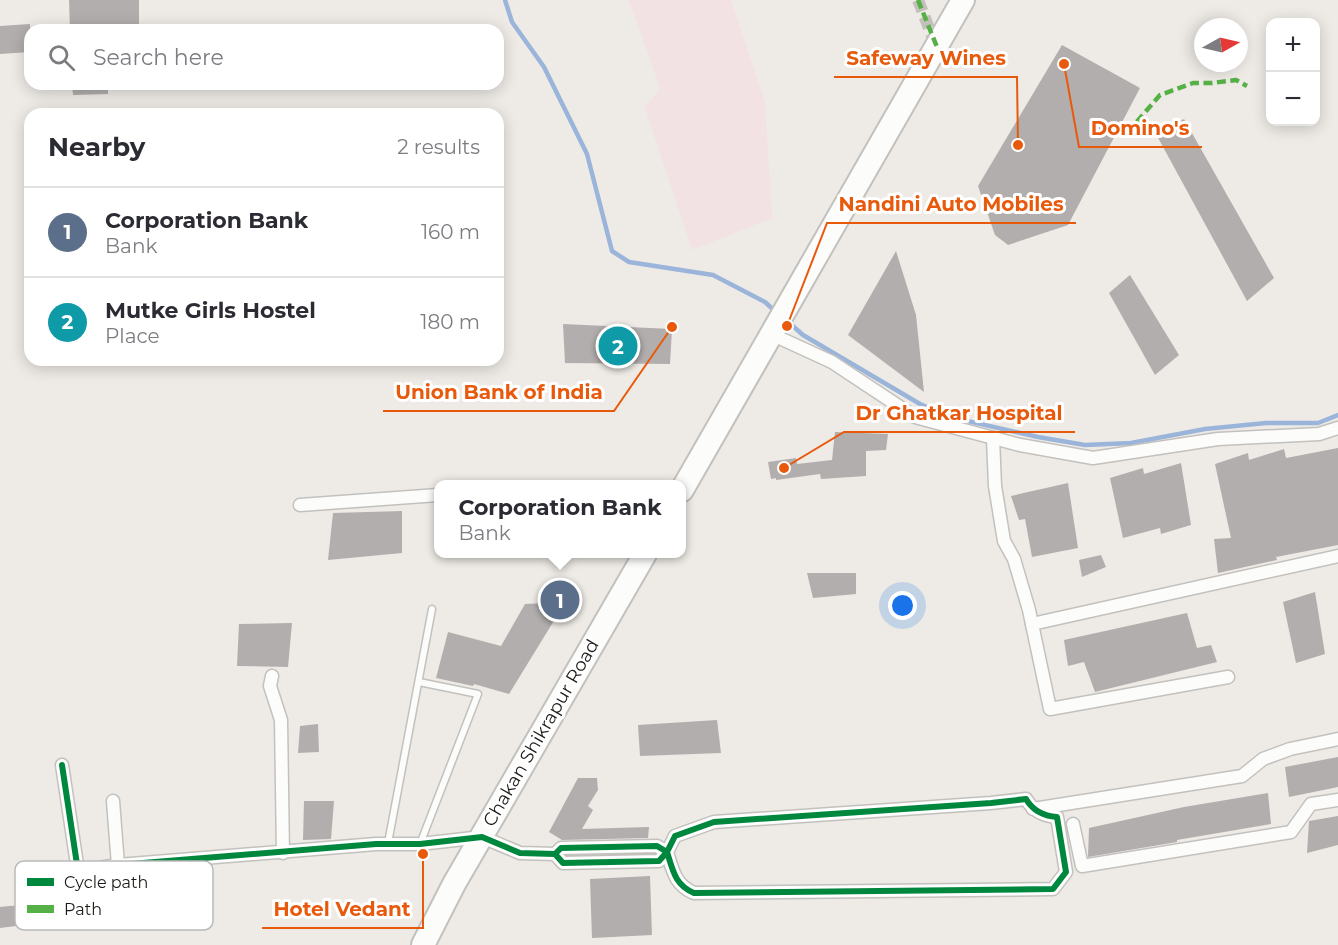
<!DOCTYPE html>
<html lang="en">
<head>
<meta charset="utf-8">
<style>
	body { margin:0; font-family:Montserrat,sans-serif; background:#f7f7f7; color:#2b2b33 }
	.controls { position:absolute; right:18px; top:18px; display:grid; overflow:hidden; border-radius:12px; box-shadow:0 3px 15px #0003 }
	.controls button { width:54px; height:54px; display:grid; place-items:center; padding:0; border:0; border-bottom:2px solid #e1e1e2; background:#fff; color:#2b2b33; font:30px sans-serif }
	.compass { position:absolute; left:1194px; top:18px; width:54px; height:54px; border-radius:50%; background:#fff; box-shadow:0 3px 15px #0003; rotate:82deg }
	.you { position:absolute; left:903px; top:606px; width:21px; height:21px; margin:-15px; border:4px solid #fff; border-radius:50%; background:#1a73e8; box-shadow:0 0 0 9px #1a73e833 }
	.badge { display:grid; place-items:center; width:39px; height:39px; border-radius:50%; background:#1a73e8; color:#fff; font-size:20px; font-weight:700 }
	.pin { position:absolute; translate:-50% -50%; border:3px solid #fff; box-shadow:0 2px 6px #0006 }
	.popup { position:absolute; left:434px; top:480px; width:252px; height:78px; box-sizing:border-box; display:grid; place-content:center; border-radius:12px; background:#fff; filter:drop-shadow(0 2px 4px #0005); font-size:20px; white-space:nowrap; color:#7c7c81 }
	.popup b { font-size:22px; color:#2b2b33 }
	.popup::after { content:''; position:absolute; left:50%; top:100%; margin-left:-12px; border:12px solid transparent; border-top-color:#fff }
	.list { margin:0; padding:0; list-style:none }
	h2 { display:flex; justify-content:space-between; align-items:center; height:78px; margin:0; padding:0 24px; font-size:26px }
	h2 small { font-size:20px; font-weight:400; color:#7c7c81 }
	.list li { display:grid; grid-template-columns:39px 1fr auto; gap:18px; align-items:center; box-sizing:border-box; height:90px; padding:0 24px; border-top:2px solid #e1e1e2 }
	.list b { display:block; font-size:22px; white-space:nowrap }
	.list p { margin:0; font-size:20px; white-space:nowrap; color:#7c7c81 }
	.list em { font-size:20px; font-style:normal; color:#7c7c81 }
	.icon { flex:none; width:33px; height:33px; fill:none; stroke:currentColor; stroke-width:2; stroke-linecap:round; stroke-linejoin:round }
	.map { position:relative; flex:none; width:1338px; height:945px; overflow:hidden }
	.search { position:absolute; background:#fff; box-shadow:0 3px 15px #0003; left:24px; top:24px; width:480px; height:66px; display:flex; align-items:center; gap:15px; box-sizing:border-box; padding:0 21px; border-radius:18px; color:#7c7c81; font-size:22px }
	.panel { position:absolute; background:#fff; box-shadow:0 3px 15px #0003; left:24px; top:108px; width:480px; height:258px; border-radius:18px }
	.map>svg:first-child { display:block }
	.commercial { fill:#f2e2e3 }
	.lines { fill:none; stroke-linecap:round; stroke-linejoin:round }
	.stream { stroke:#9bb4d9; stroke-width:4.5 }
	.building { fill:#b1aead }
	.street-tunnel { stroke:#c4c1bd; stroke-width:12; stroke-dasharray:12 6; stroke-linecap:butt }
	.lane-casing { stroke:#c3c1bd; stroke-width:9 }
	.street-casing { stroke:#c3c1bd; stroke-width:15 }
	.highway-casing { stroke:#c3c1bd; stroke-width:26 }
	.lane { stroke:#fcfcfb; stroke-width:6 }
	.street { stroke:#fcfcfb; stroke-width:12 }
	.highway { stroke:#fcfcfb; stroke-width:22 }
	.quiet { stroke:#55b145; stroke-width:4.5; stroke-dasharray:9 4.5; stroke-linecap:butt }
	.cycleway-casing { stroke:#fff; stroke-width:10 }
	.cycleway { stroke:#00873e; stroke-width:6 }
	.labels { text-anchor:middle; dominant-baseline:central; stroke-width:6; stroke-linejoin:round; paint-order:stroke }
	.street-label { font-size:18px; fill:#1d1b18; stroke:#fff }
	.key { fill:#fff; stroke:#bbbbba; stroke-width:1.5 }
	.key-label { font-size:16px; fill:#1d1b18 }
	.leader { fill:none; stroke:#e8590c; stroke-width:2 }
	.callout-dot { fill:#e8590c; stroke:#fff; stroke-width:2 }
	.callout-label { font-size:20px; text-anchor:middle; font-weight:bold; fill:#e8590c; stroke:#fff; stroke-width:6; stroke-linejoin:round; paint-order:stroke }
</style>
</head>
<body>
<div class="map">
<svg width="1338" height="945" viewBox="0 0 1338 945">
	<rect width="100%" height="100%" fill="#eeebe6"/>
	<path class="commercial" d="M 629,0 L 731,0 L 765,102 L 772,218 L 692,250 L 645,108 L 660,88 Z"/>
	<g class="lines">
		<g class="stream">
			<path d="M 505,0 L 512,22 L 544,67 L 587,154 L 612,251 L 629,262 L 713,275 L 765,302 L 777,313"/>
			<path d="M 786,320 L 803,335 L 920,404 L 950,417 L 1038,437 L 1085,445 L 1131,443 L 1205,429 L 1266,423 L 1318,423 L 1338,415"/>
		</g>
	</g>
	<g class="building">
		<path d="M 69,0 L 139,0 L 139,30 L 70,30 Z"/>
		<path d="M 30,24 L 30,52 L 0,54 L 0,26 Z"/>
		<path d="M 1062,45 L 1140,88 L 1068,225 L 1008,245 L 995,235 L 978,186 Z"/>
		<path d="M 72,84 L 108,84 L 108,94 L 73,95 Z"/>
		<path d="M 1184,119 L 1274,278 L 1247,301 L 1156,134 Z"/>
		<path d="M 896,251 L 916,315 L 924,392 L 848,335 Z"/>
		<path d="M 1130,275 L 1179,355 L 1155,375 L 1109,293 Z"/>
		<path d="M 563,324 L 672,329 L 670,364 L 565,363 Z"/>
		<path d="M 835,432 L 888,434 L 886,450 L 866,451 L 866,476 L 821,479 L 820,474 L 776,480 L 776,478 L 771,479 L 768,462 L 796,458 L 797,464 L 832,460 Z"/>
		<path d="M 1338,448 L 1338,545 L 1276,557 L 1277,560 L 1218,573 L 1214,539 L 1231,538 L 1215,464 L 1248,453 L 1249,460 L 1284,449 L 1286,458 Z"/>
		<path d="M 1181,463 L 1191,525 L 1161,534 L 1160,528 L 1123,538 L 1110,478 L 1143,468 L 1144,474 Z"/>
		<path d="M 1068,483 L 1078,548 L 1032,557 L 1025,519 L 1019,520 L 1011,496 Z"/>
		<path d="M 402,511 L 402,553 L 328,560 L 333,513 Z"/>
		<path d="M 1101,555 L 1106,567 L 1082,577 L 1079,560 Z"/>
		<path d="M 807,573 L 856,573 L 856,594 L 813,598 Z"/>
		<path d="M 1315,592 L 1325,654 L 1296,663 L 1283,602 Z"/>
		<path d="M 547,603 L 563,606 L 509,694 L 474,684 L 473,686 L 436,678 L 448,632 L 501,646 L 525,604 Z"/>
		<path d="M 1187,613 L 1197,648 L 1211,645 L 1217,662 L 1095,692 L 1084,662 L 1068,666 L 1064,640 Z"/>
		<path d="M 292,623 L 288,667 L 237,666 L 239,624 Z"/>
		<path d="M 717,720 L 721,753 L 640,756 L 638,725 Z"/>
		<path d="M 318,724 L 319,752 L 298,753 L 300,726 Z"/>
		<path d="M 1338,757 L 1338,787 L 1289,797 L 1285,767 Z"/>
		<path d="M 578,778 L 597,778 L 598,790 L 588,806 L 593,810 L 582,829 L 649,827 L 648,838 L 562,840 L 549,832 Z"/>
		<path d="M 1268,793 L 1271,824 L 1177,840 L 1177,842 L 1088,857 L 1089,828 L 1184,807 Z"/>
		<path d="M 304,801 L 334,801 L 331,839 L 303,840 Z"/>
		<path d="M 1338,816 L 1338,845 L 1307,853 L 1309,821 Z"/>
		<path d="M 650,876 L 652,935 L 592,938 L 590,879 Z"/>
		<path d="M 159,882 L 160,899 L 97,904 L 93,887 Z"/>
		<path d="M 60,901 L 56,921 L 0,928 L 0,907 Z"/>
	</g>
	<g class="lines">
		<path class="street-tunnel" d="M 918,0 L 936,46"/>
		<g class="lane-casing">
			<g id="lane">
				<path d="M 419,682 L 478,694 L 420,844"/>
				<path d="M 388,843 L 432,609"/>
			</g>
		</g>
		<g class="street-casing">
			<g id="street">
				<path d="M 771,334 L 832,362 L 915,417 L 1020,445 L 1093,458 L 1218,439 L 1319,434 L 1338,428"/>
				<path d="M 993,438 L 995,486 L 1004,541 L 1014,559 L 1029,610 L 1050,709 L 1228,677"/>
				<path d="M 300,505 L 438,495"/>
				<path d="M 1032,624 L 1338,556"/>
				<path d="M 272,676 L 270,686 L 281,720 L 283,853"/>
				<path d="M 62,765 L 78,871 L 118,865 L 376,844 L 420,844 L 482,837 L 520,853 L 555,854 L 561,848 L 657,846 L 667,852 C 673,871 675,885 694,893 L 1053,889 L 1066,872 L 1057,817 C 1043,816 1033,811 1026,799 L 991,803 L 714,822 L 675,836 L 667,852 L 659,861 L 563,863 L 555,854"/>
				<path d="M 113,801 L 118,865"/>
				<path d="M 1033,809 L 1242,776 L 1263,759 L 1290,749 L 1338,739"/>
				<path d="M 1073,824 L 1082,866 L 1291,832 L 1311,804 L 1338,800"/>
			</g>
		</g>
		<g class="highway-casing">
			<g id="highway">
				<path d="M 682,490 L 963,0"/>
				<path d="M 423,945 L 454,884 L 645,554"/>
			</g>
		</g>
		<use href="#lane" class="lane"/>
		<use href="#street" class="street"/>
		<use href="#highway" class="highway"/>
		<g class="quiet">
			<path d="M 918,0 L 937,47"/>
			<path d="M 1128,132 L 1160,95 L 1193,83 L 1212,83 L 1236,80 L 1247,86"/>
		</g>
		<g class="cycleway-casing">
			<path id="cycleway" d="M 62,765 L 78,871 L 118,865 L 376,844 L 420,844 L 482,837 L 520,853 L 555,854 L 561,848 L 657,846 L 667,852 C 673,871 675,885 694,893 L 1053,889 L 1066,872 L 1057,817 C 1043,816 1033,811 1026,799 L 991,803 L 714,822 L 675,836 L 667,852 L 659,861 L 563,863 L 555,854"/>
		</g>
		<use href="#cycleway" class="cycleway"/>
	</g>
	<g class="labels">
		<g class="street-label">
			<text transform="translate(541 733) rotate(-60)">Chakan Shikrapur Road</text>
		</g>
	</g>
	<rect x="15" y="861" width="198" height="69" rx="9" class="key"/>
	<rect x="27" y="878" width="27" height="8" fill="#00873e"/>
	<rect x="27" y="905" width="27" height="8" fill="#55b145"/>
	<g class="key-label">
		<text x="64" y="888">Cycle path</text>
		<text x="64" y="915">Path</text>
	</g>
	<path class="leader" d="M1018 145L1017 77H834M1064 64L1079 147H1202M787 326L827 223H1076M672 327L614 411H383M784 468L844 432H1075M423 854L423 928H262"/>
	<g class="callout-dot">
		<circle cx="1018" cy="145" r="6"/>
		<circle cx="1064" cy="64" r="6"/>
		<circle cx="787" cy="326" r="6"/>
		<circle cx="672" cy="327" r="6"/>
		<circle cx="784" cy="468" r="6"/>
		<circle cx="423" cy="854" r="6"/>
	</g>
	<g class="callout-label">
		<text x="926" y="65">Safeway Wines</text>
		<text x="1140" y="135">Domino's</text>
		<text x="951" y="211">Nandini Auto Mobiles</text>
		<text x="499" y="399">Union Bank of India</text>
		<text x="959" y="420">Dr Ghatkar Hospital</text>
		<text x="342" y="916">Hotel Vedant</text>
	</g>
</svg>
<div class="controls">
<button>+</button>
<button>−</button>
</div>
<svg class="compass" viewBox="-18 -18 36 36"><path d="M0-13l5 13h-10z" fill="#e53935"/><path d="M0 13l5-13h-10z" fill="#7c7c81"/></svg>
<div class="you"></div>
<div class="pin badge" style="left:560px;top:600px;background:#5c6f8a">1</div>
<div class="popup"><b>Corporation Bank</b>Bank</div>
<div class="pin badge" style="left:618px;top:346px;background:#0f9aa8">2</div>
<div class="search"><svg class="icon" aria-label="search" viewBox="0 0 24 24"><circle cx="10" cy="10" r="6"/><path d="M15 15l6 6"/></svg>Search here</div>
<section class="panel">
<h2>Nearby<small>2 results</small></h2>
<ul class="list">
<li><span class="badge" style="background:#5c6f8a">1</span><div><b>Corporation Bank</b><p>Bank</p></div><em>160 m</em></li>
<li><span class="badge" style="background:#0f9aa8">2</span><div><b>Mutke Girls Hostel</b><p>Place</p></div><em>180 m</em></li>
</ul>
</section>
</div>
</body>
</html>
